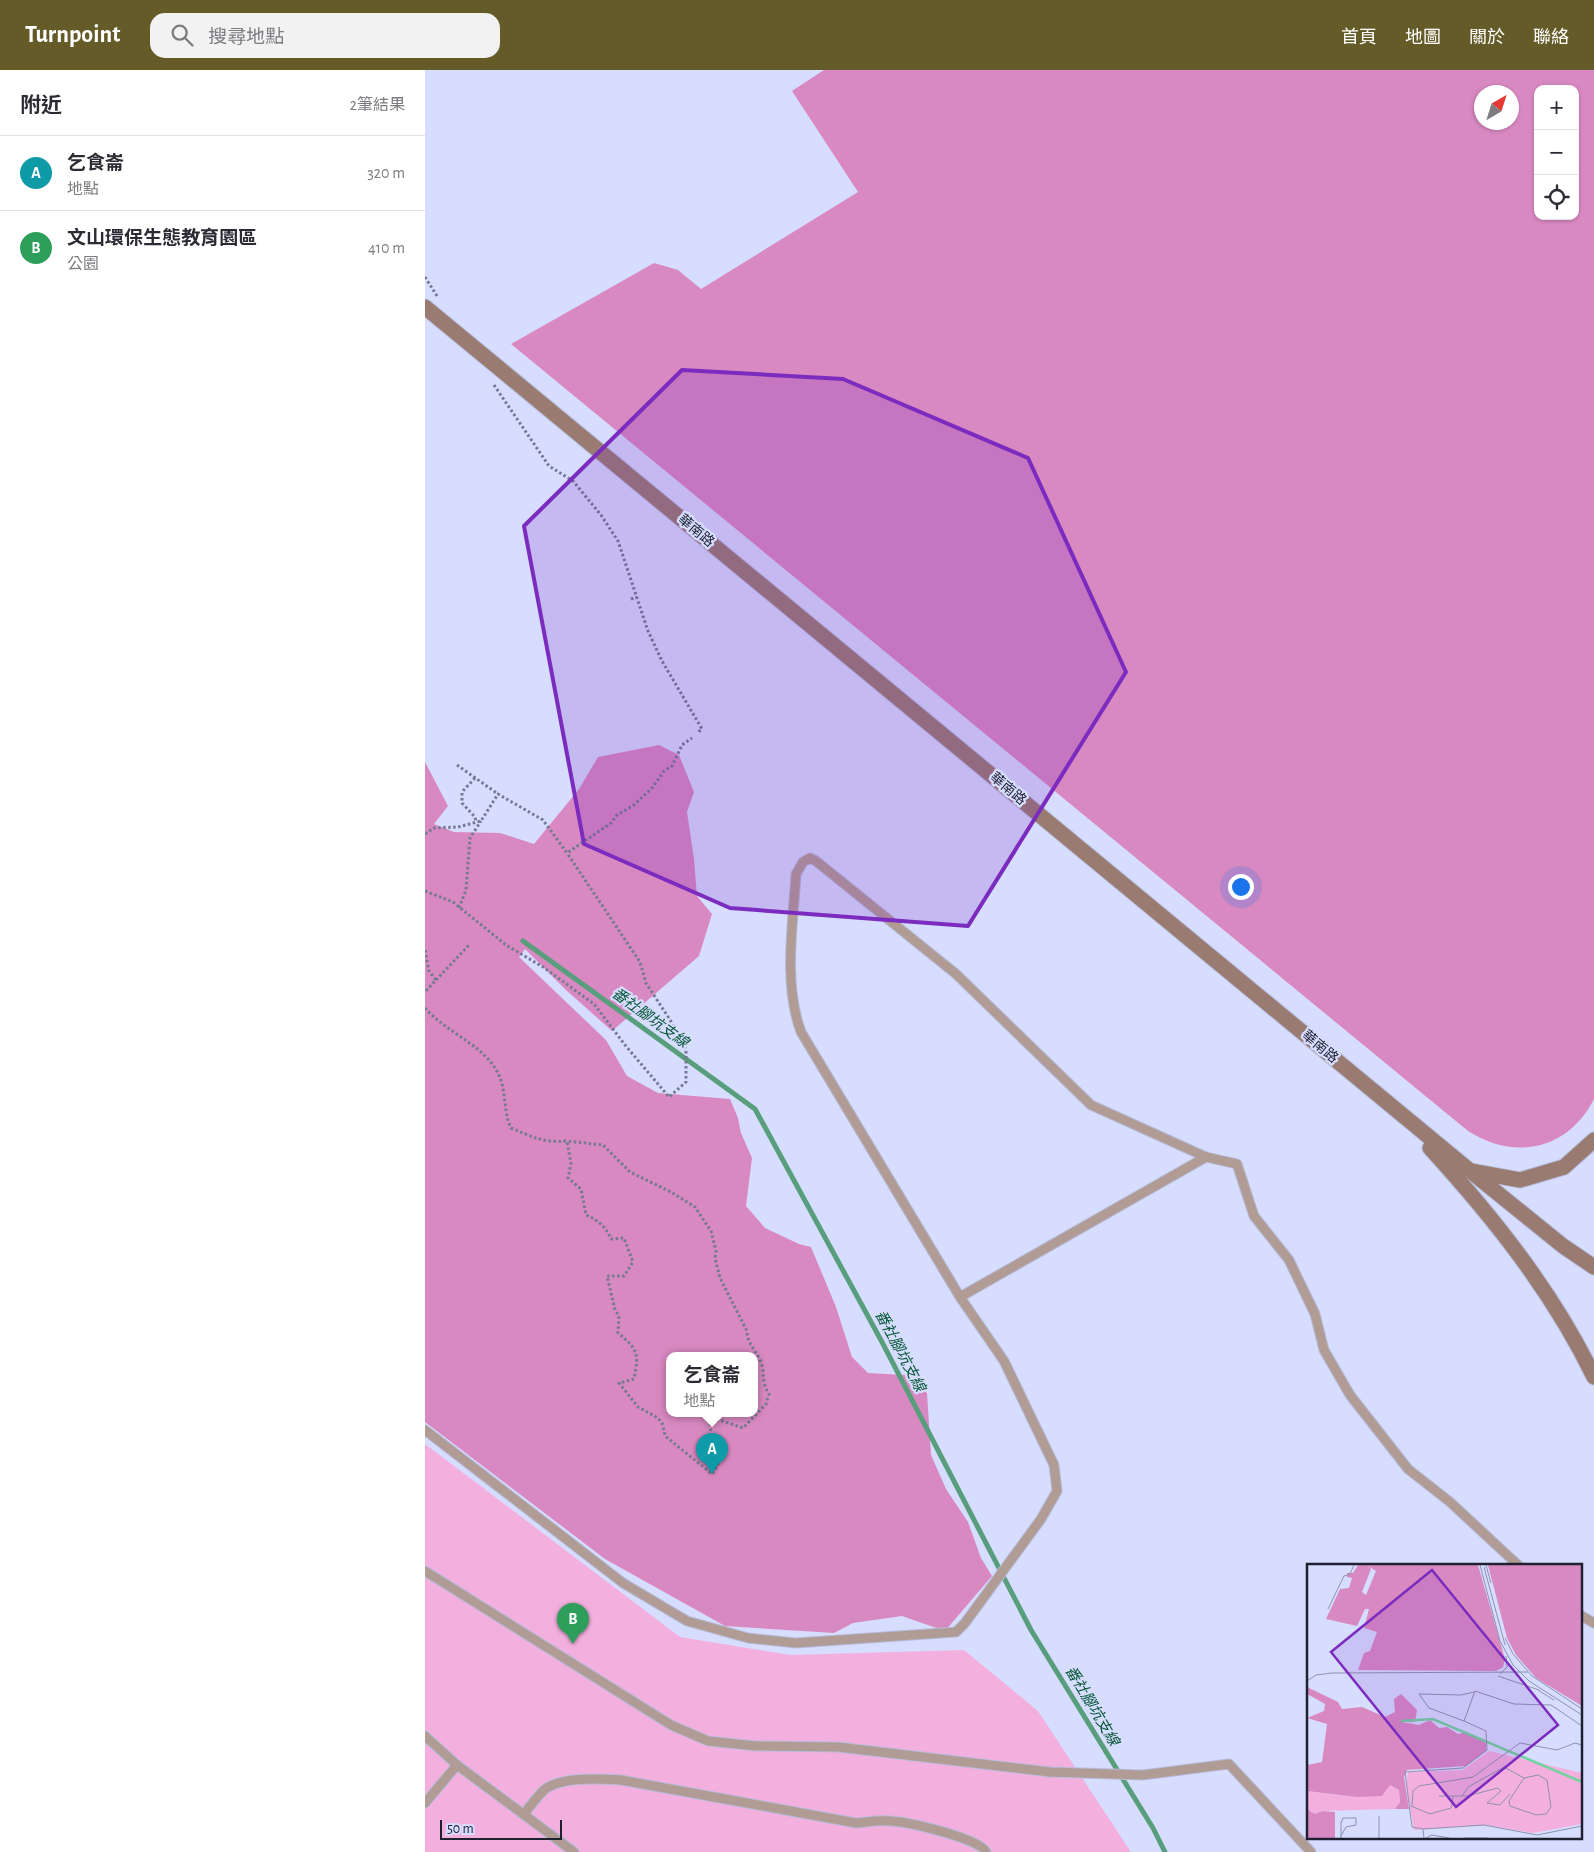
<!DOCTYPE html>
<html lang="zh-TW">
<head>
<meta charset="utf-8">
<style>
	body { margin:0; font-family:"Alegreya Sans","Noto Sans TC",sans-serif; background:#f2f2f3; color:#2b2b33 }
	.controls { position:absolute; right:15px; top:15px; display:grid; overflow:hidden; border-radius:10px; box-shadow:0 1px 4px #0004 }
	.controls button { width:45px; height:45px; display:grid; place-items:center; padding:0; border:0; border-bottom:1px solid #e1e1e2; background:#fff; color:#2b2b33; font:25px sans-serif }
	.compass { position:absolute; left:1049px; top:15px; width:45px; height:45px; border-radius:50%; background:#fff; box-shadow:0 1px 4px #0004; rotate:39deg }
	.scale { position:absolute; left:15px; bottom:12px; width:122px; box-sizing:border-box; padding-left:5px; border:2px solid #1f2131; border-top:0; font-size:14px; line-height:18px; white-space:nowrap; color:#1f2131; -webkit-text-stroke:4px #d7ddff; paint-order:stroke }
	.you { position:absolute; left:815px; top:816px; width:18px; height:18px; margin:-12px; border:4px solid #fff; border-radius:50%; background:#1a73e8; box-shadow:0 0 0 8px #1a73e833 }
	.badge { display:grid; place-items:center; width:32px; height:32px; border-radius:50%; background:#655b28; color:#fff; font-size:16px; font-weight:700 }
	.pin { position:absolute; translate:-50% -41px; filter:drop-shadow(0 1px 2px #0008) }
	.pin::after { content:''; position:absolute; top:26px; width:18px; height:15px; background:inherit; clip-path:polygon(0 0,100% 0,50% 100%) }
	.popup { position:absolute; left:241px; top:1282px; width:92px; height:65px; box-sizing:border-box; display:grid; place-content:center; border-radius:10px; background:#fff; filter:drop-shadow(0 1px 4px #0005); font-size:16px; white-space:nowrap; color:#7c7c81 }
	.popup b { font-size:19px; color:#2b2b33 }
	.popup::after { content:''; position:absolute; left:50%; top:100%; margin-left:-10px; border:10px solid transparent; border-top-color:#fff }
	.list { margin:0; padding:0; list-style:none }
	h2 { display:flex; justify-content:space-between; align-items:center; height:65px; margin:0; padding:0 20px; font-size:21px }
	h2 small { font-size:16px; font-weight:400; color:#7c7c81 }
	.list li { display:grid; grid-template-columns:32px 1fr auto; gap:15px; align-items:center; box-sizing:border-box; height:75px; padding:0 20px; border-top:1px solid #e1e1e2 }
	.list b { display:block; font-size:19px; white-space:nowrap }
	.list p { margin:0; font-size:16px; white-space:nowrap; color:#7c7c81 }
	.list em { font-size:16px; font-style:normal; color:#7c7c81 }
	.icon { flex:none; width:28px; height:28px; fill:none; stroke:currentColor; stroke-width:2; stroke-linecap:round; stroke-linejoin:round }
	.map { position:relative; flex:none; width:1169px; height:1782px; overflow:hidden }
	header { display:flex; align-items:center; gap:30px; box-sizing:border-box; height:70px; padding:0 25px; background:#655b28; color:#fff }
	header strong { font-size:24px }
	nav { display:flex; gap:28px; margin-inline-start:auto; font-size:18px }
	.search { width:350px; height:45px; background:#f2f2f3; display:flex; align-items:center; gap:12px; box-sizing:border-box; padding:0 18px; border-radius:15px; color:#7c7c81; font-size:19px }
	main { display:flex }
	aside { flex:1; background:#fff }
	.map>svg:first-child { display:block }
	.green { fill:#f3b0df }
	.forest { fill:#d989c2; fill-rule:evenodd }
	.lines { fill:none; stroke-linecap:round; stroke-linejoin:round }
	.stream { stroke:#589e7d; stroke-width:5 }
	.lane-casing { stroke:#b6bbda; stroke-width:11 }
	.secondary-casing { stroke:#b6bbda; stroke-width:17 }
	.path { stroke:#757991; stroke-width:3; stroke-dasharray:2.5 2.5; stroke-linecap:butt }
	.lane { stroke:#b19c95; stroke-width:9 }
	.secondary { stroke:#997b71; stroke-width:15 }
	.marked { fill:#7b2cbf; fill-opacity:0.2; stroke:#7b2cbf; stroke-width:4; stroke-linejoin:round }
	.labels { text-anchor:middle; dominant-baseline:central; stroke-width:4.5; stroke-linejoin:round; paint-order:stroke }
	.street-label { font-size:14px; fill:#1f2131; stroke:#d7ddff }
	.water-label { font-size:15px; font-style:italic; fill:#075635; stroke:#d7ddff }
	.inset-river { fill:none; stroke:#71d39d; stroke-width:2.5 }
	.inset-road { fill:none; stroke:#8d92ad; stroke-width:1 }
	.view { fill:#7b2cbf; fill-opacity:0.15; stroke:#7b2cbf; stroke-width:2.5 }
	.inset-edge { fill:none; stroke:#1f2131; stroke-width:2.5 }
</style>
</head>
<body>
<header>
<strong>Turnpoint</strong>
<div class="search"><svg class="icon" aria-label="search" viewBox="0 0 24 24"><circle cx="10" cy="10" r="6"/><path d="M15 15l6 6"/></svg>搜尋地點</div>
<nav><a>首頁</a><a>地圖</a><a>關於</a><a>聯絡</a></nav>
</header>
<main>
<aside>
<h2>附近<small>2筆結果</small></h2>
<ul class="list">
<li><span class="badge" style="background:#0f9aa8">A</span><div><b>乞食崙</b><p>地點</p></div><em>320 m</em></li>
<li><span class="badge" style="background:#2e9e5b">B</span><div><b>文山環保生態教育園區</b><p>公園</p></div><em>410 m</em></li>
</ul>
</aside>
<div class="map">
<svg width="1169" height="1782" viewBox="0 0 1169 1782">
	<rect width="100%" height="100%" fill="#d7ddff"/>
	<path class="green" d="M 0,1374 L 255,1567 L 365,1585 L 539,1580 L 613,1641 L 706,1782 L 0,1782 Z"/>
	<g class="forest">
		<path d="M 399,0 L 1169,0 L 1169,1029 C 1143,1080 1090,1091 1043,1061 L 86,274 L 229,193 L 253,200 L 276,219 L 433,122 L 367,21 ZM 1113,19 L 1150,19 L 1150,146 L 1113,146 ZM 1056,22 L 1086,22 L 1086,52 L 1056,52 Z"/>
		<path d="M 234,675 L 254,685 L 269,722 L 262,742 L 269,789 L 272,826 L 287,844 L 274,886 L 187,961 L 141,920 L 100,879 L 94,887 L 181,970 L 202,1006 L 233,1023 L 305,1029 L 313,1048 L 316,1063 L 327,1088 L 321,1136 L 340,1158 L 374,1174 L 386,1177 L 411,1237 L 427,1287 L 443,1303 L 480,1305 L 502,1323 L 506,1385 L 521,1419 L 543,1452 L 556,1488 L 567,1506 L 520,1561 L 477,1546 L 428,1553 L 409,1563 L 300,1556 L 180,1489 L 0,1352 L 0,692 L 23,736 L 9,754 L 29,762 L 75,763 L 109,774 L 154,719 L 173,687 ZM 244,1285 L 330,1285 L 330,1343 L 244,1343 Z"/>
	</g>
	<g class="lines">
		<path class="stream" d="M 98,871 L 330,1039 L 457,1272 L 606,1560 L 728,1758 L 740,1782"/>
		<g class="lane-casing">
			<g id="lane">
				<path d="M 535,1227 L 376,962 C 358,913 368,855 371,804 L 378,792 L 385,788 L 391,791 L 531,904 L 666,1035 L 781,1087"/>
				<path d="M 0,1360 L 198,1513 L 262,1551 L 323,1568 L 371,1573 L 531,1562 L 540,1553 L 616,1449 L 632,1421 L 629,1395 L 579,1291 L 535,1227 L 781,1087 L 812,1094 L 829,1146 L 864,1190 L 890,1244 L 899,1280 L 925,1325 L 983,1399 L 1025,1432 L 1094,1496"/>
				<path d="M 0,1501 L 246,1655 L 283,1671 L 331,1676 L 413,1677 L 625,1702 L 718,1705 L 804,1694 L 886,1782"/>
				<path d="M 1155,1545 L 1169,1553"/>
				<path d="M 0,1666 L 32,1695 L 149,1782"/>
				<path d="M 0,1733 L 32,1695"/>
				<path d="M 99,1744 C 105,1736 112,1727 119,1720 C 136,1706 176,1709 196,1710 L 431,1753 C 442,1752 455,1750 466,1751 C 483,1752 554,1768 561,1782"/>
			</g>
		</g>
		<g class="secondary-casing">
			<g id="secondary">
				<path d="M 0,237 L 1044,1100 L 1138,1176 L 1169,1197"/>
				<path d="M 1005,1078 C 1068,1147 1128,1222 1169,1307"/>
				<path d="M 1046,1101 L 1095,1110 L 1139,1097 L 1169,1070"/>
			</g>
		</g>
		<g class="path">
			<path d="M 0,207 L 12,226"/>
			<path d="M 69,315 L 124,396 L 148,411 L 176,445 L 193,471 L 223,561 L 237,591 L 277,659 L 272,663"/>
			<path d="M 206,529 L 212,527"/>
			<path d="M 32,695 L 73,724"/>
			<path d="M 50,708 L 37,722 L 37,733 L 50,747 L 51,752"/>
			<path d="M 0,764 L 9,758 L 33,757 L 56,751 L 73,724 L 118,750 L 142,783 L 186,753 L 192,745 L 209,735 L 228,717 L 239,701 L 247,696 L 257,675 L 267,668"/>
			<path d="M 0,821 L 28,832 L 81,875 L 118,897 L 169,934 L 200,975 L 244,1027 L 261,1012 L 261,980 L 247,953 L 221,913 L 215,892 L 142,783"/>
			<path d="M 34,838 L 41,820 L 45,768 L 56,751"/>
			<path d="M 0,880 L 4,901 L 11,910 L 0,922"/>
			<path d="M 11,910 L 44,875"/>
			<path d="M 0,938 C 20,961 55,974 70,998 C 83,1017 77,1040 86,1058 C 108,1067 118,1073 142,1071 L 146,1094 L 143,1108 L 156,1119 L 161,1145 C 173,1150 181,1157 186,1169 L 199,1168 L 208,1192 L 199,1206 L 182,1206 L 190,1240 L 194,1246 L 193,1263 C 213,1279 214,1284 209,1309 L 194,1313 L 213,1337 L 233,1348 L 238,1355 L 240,1366 L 287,1404 L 293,1394 L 288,1384 L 285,1353 L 295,1350 L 318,1358 L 341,1334 L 344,1324 C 335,1310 341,1302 335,1290 C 330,1279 322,1273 322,1261 L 295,1208 L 290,1188 L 291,1181 L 286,1161 L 270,1137 L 246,1122 L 205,1102 L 178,1075 L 142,1071"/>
		</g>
		<use href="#lane" class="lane"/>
		<use href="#secondary" class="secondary"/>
	</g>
	<path class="marked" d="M 257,300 L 418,309 L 603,388 L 701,602 L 543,856 L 305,838 L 159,774 L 99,456 Z"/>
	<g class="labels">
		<g class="street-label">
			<text transform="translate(271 461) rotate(40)">華南路</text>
			<text transform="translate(583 719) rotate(40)">華南路</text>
			<text transform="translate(895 977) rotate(40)">華南路</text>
		</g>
		<g class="water-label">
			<text transform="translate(225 948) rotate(36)">番社腳坑支線</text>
			<text transform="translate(475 1281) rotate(62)">番社腳坑支線</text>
			<text transform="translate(667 1636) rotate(59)">番社腳坑支線</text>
		</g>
	</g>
	<g transform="translate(882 1494)">
		<rect width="275" height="275" fill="#d7ddff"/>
		<path d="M 182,187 L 275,209 L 275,260 L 226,269 L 178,261 L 107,266 L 99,219 L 101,208 L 156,206 ZM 83,221 L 92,226 L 93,238 L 88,245 L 15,247 L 8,250 L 0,245 L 0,227 L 50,233 Z" fill="#f3b0df"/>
		<path d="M 51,1 L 171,1 L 198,95 L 196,103 L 189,107 L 51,106 L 57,89 L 63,87 L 70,68 L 57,64 L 62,45 L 58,45 L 50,62 L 19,55 L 33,25 L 42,24 L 45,14 L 40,13 L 40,9 L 46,9 ZM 61,2 L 69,7 L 59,31 L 55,28 L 64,5 ZM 181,1 L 275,1 L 275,142 L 229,114 L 209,91 L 200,74 ZM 0,123 L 31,138 L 35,145 L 55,143 L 78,153 L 88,148 L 87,135 L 94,130 L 110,146 L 108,158 L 95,158 L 112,161 L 123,156 L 132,164 L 140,163 L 151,170 L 160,168 L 179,179 L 179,187 L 159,202 L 100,206 L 97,213 L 102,245 L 88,245 L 93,238 L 92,226 L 83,221 L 75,232 L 50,233 L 0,227 L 0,201 L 15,198 L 20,160 L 0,154 L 17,147 L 18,140 L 0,130 ZM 0,245 L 8,250 L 15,247 L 28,248 L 28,274 L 0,274 Z" fill="#d989c2" fill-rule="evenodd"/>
		<path class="inset-river" d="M 94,157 L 126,155 L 275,218"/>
		<path class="inset-road" d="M 173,1 L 193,77 L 206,101 L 222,117 L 275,151M 179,1 L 184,19M 177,3 L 198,81M 21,45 L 37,12 L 43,10 L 47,1M 198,74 L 206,90 L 225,112 L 275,145M 193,110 L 200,103 L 199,92M 191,112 L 232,126M 0,117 L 9,111 L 25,109 L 221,108M 231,126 L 247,136M 157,157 L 122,144 L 112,130 L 154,131 L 167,128M 132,232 L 160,232 L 191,224 L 194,227 L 180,239 L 193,241 L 203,230M 155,232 L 161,223 L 197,203 L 217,214 L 202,237 L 203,242 L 229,251 L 239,250 L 244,243 L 240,216 L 231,211 L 217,214M 104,242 L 123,250 L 144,244 L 146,233M 105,243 L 106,227 L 112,222 L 166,213 L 213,179 L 250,186 L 268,179 L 275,181M 72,252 L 72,274M 116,265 L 177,261 L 230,271 L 275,262M 34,274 L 34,259 L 36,254 L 49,254 L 49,261 L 39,263 L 34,272M 117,274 L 116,265 L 105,263 L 98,208 L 156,204 L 180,186 L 179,167 L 157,157 L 168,127 L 207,140 L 244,141 L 275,162M 119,274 L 125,271 L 142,274M 157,274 L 181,274"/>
		<path class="view" d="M 125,6 L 251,161 L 149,243 L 24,88 Z"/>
		<rect width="275" height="275" class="inset-edge"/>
	</g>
</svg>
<div class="controls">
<button>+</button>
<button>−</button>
<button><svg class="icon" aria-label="locate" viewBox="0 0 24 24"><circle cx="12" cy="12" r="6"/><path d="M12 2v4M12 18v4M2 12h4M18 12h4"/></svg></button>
</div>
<svg class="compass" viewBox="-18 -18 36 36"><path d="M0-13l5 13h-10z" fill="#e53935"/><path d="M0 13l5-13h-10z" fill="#7c7c81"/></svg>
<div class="scale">50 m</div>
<div class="you"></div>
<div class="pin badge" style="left:287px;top:1404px;background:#0f9aa8">A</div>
<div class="popup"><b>乞食崙</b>地點</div>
<div class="pin badge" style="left:148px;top:1574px;background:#2e9e5b">B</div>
</div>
</main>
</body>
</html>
